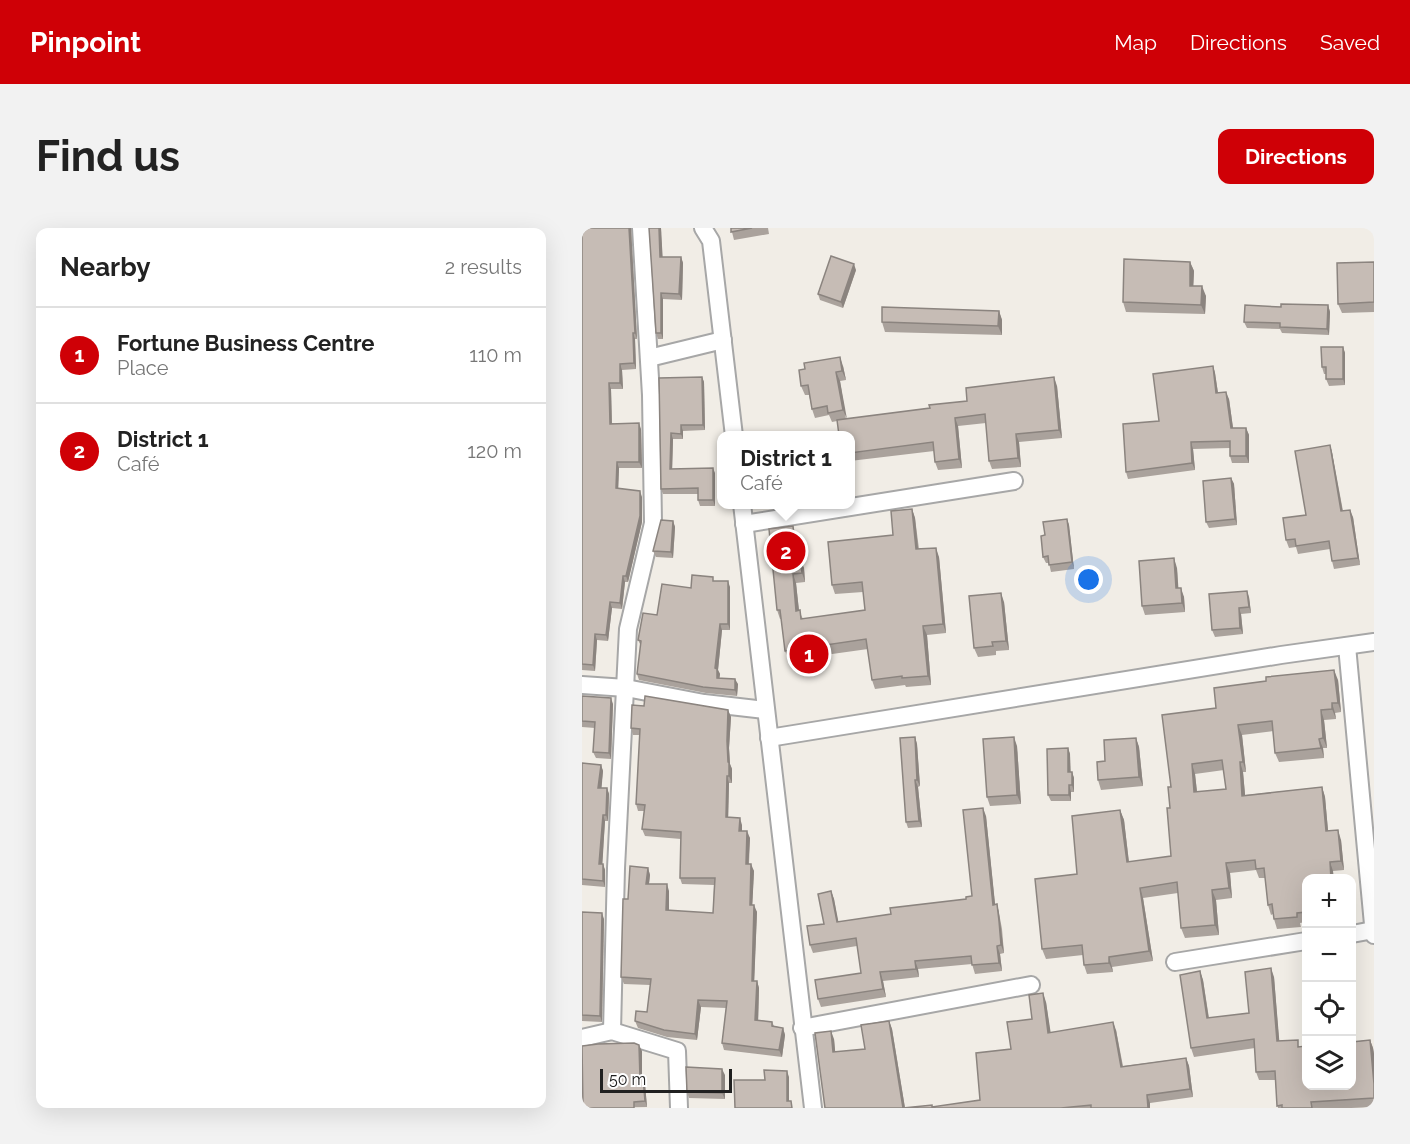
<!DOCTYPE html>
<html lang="en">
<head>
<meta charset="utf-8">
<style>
	body { margin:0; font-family:Raleway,sans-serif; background:#f2f2f2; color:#222 }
	.controls { position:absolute; right:18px; bottom:18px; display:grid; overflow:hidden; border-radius:12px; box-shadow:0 6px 24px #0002 }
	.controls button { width:54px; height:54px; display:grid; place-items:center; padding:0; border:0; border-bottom:2px solid #e0e0e0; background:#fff; color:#222; font:30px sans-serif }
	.scale { position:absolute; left:18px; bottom:15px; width:132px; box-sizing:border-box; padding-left:6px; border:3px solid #202020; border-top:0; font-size:16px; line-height:21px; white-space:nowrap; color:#202020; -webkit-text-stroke:4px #fff; paint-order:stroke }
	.you { position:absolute; left:507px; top:352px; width:21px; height:21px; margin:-15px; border:4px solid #fff; border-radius:50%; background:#1a73e8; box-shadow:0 0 0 9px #1a73e833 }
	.badge { display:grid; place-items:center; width:39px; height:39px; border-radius:50%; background:#cf0006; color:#fff; font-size:20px; font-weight:700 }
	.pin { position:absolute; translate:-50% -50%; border:3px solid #fff; box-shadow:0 2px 6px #0006 }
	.popup { position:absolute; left:135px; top:203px; width:138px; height:78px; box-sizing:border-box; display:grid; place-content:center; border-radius:12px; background:#fff; filter:drop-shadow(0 2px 4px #0005); font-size:20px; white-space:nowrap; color:#767676 }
	.popup b { font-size:22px; color:#222 }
	.popup::after { content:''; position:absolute; left:50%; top:100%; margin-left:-12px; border:12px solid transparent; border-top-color:#fff }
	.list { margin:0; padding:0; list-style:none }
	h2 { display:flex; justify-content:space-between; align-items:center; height:78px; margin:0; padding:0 24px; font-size:26px }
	h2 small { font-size:20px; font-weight:400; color:#767676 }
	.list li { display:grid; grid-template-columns:39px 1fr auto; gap:18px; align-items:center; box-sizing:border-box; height:96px; padding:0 24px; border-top:2px solid #e0e0e0 }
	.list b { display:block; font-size:22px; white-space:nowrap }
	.list p { margin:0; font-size:20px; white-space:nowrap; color:#767676 }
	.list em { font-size:20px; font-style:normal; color:#767676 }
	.icon { flex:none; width:33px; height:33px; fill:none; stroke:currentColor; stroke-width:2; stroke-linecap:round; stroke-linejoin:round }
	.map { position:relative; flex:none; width:792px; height:880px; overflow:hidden; border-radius:12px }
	header { display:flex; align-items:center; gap:36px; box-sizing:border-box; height:84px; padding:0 30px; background:#cf0006; color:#fff }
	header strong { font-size:28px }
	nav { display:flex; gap:33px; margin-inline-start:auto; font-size:21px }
	.intro { display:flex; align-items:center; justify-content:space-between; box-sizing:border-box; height:144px; padding:0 36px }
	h1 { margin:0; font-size:42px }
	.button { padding:15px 27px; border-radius:12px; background:#cf0006; color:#fff; font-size:21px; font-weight:700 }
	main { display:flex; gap:36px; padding:0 36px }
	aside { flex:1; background:#fff; border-radius:12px; box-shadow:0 6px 24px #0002 }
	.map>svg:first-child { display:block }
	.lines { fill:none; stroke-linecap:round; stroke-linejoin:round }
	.minor-casing { stroke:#a7a7a7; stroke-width:20 }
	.minor { stroke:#fff; stroke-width:16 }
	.wall { fill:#aaa29c; fill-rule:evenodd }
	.shaded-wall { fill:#8b847f }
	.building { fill:#c6bcb5; stroke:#8b847f; stroke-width:1.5; fill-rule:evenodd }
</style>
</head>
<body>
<header>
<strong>Pinpoint</strong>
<nav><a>Map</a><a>Directions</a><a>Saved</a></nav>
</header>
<div class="intro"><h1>Find us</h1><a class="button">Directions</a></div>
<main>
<aside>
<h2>Nearby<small>2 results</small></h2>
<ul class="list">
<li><span class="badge">1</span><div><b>Fortune Business Centre</b><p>Place</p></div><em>110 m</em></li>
<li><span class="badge">2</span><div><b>District 1</b><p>Café</p></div><em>120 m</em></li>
</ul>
</aside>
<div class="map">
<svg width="792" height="880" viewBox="0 0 792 880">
	<rect width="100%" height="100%" fill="#f1ede6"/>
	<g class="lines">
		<g class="minor-casing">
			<g id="minor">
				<path d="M 121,0 L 129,13 L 152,208"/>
				<path d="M 67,130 L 141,112"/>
				<path d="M 160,276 L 231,880"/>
				<path d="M 162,296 L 432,253"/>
				<path d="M 765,418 L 792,707"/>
				<path d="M 0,457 L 44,460 L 122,475 L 183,482"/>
				<path d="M 187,510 L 699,427 L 792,414"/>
				<path d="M 770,706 L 791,702"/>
				<path d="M 593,734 L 724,713"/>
				<path d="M 220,800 L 449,757"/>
				<path d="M 30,803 L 34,640 L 46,401 L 71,295 L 69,167 L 59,0"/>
				<path d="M 0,810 L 30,803 L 95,823 L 97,880"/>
			</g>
		</g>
		<use href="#minor" class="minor"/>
	</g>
	<g class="wall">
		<path d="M 0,0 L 49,0 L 55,111 L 53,111 L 54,141 L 40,142 L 41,161 L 29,161 L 30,195 L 59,201 L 60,240 L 37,240 L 36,261 L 60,269 L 60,294 L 46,354 L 43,354 L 40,381 L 30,380 L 26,413 L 15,412 L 13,443 L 0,442 Z"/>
		<path d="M 79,0 L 80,29 L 99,29 L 101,35 L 100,72 L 81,71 L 81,111 L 76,111 L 74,105 Z"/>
		<path d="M 149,0 L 186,0 L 187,6 L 152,12 Z"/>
		<path d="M 608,34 L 612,43 L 611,58 L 624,68 L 623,86 L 544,84 L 541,74 Z"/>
		<path d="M 792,34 L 792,84 L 760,85 L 756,76 Z"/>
		<path d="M 274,42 L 261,80 L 238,72 L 236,66 Z"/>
		<path d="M 746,77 L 748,84 L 747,107 L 700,105 L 698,101 L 665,100 L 662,94 L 699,79 Z"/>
		<path d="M 417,83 L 420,92 L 420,107 L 303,104 L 300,94 Z"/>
		<path d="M 761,119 L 763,125 L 763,157 L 747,158 L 744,151 L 744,146 L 742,146 L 740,139 Z"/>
		<path d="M 261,138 L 264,152 L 258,153 L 264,191 L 348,180 L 385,173 L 475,158 L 480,210 L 437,214 L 439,239 L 410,241 L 407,233 L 404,195 L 376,198 L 380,240 L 356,242 L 353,234 L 352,223 L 268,233 L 268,207 L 255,193 L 250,194 L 247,187 L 233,190 L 230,181 L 227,167 L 223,167 L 219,158 Z"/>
		<path d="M 631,138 L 633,145 L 636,165 L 647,171 L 651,200 L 664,200 L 667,207 L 667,235 L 650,235 L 648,228 L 648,220 L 611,221 L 613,242 L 546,251 L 544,244 L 577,193 Z"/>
		<path d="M 120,149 L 122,154 L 123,202 L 101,203 L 101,211 L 91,211 L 90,241 L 133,245 L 133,278 L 118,278 L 116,272 L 116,266 L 81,266 L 79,261 L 77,150 Z"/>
		<path d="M 748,217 L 750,224 L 761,283 L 771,289 L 778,337 L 752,341 L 750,333 L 748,321 L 716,326 L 714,319 L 707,320 L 704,312 L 724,287 Z"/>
		<path d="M 649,250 L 652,256 L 655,297 L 627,300 L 624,294 Z"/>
		<path d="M 330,281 L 333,290 L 337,321 L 357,329 L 364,405 L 345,407 L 349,457 L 324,459 L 323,457 L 293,461 L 290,452 L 286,421 L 207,432 L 203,423 L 199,391 L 198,391 L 195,382 L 214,307 L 216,331 L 222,340 L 223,354 L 214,355 L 217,383 L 221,391 L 283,382 L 281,364 L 253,366 L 250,357 L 311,307 Z"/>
		<path d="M 485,291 L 487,297 L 492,341 L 469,344 L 467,335 L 464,335 L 461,329 L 463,307 Z"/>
		<path d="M 91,293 L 93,299 L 91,330 L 74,329 L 71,323 Z"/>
		<path d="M 595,340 L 596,360 L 602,369 L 603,384 L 563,387 L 560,378 Z"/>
		<path d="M 132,353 L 148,359 L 148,402 L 140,402 L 136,442 L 138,446 L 137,450 L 156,456 L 155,468 L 124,465 L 57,452 L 55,446 L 59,418 L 56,412 L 75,387 L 109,360 Z"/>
		<path d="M 667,369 L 669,385 L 659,386 L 661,406 L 633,409 L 630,402 Z"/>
		<path d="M 422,374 L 427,422 L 414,423 L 414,427 L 396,429 L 392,420 Z"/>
		<path d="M 756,452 L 759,484 L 753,485 L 754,491 L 742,492 L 745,520 L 741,520 L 742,530 L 697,534 L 693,525 L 691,503 L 660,507 L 664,544 L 661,544 L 663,567 L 740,559 L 743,569 L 746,603 L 759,612 L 762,642 L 751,643 L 724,651 L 724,694 L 718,695 L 719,699 L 695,701 L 692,691 L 691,686 L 689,687 L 686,677 L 683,650 L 677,650 L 674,642 L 648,645 L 650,670 L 634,672 L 637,707 L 603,710 L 599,700 L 596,665 L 561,670 L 571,733 L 530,739 L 531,744 L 505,746 L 502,737 L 501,727 L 464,731 L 460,721 L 495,646 L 538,582 L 542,592 L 547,634 L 589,628 L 588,580 L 589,559 L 634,480 ZM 642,542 L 644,561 L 615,564 L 613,546 Z"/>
		<path d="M 0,468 L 31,476 L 29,531 L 14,530 L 11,524 L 13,500 L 0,499 Z"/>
		<path d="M 146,482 L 149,489 L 147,520 L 148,536 L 150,541 L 150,555 L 147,555 L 146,590 L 160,597 L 160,603 L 168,610 L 167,636 L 172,643 L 170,677 L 175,684 L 172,753 L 175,753 L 177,760 L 176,792 L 190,794 L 192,798 L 201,800 L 203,807 L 200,829 L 142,822 L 140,815 L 144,780 L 119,779 L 115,812 L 85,809 L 56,800 L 53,793 L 65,784 L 68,757 L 42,756 L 39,749 L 46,671 L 66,640 L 68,647 L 67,656 L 87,663 L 87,683 L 131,685 L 132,657 L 100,656 L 98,650 L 99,611 L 63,608 L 60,601 L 62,583 L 56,583 L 54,576 L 58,507 L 51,507 L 49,500 Z"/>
		<path d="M 333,509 L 335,516 L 338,558 L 336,559 L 340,599 L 326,600 L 324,594 Z"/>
		<path d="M 554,510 L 557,519 L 561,558 L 519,562 L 516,552 L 523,533 Z"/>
		<path d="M 435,518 L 439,576 L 408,578 L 405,569 Z"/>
		<path d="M 486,520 L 488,526 L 488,544 L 490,544 L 492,550 L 492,564 L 489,564 L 489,573 L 469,573 L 466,567 Z"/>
		<path d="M 0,535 L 19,537 L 21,543 L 19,560 L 25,560 L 27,566 L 26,593 L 23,593 L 20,636 L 21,636 L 23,642 L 23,659 L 0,657 Z"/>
		<path d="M 404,588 L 413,677 L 415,676 L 417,685 L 420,701 L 422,725 L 418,726 L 420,743 L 393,746 L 390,736 L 336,741 L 337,749 L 301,753 L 304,769 L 239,779 L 236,771 L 279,745 L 275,718 L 231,725 L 228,717 L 242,696 L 249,663 L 252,671 L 256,694 L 309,686 L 384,671 L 390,668 Z"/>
		<path d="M 0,684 L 22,691 L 20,794 L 0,793 Z"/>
		<path d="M 770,736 L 771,740 L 774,760 L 770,761 L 772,780 L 770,781 Z"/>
		<path d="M 618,743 L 621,752 L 627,790 L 667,785 L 692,749 L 697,813 L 718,819 L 788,812 L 791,820 L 792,826 L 792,879 L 769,880 L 696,880 L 693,852 L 677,852 L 674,844 L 673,820 L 612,829 L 609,820 Z"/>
		<path d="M 464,774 L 468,804 L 534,802 L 541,838 L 604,830 L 607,838 L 611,869 L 568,875 L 568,880 L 243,880 L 252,811 L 253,824 L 283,821 L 307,793 L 310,801 L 323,880 L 350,877 L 351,879 L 398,872 L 429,821 L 450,791 Z"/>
		<path d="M 60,823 L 60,850 L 63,856 L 65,879 L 1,880 Z"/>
		<path d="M 143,847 L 143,871 L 107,870 L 105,864 Z"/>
	</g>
	<g class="shaded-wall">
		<path d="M 47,0 L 49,0 L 55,111 L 53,105 Z"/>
		<path d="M 77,0 L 79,0 L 81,35 L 78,29 Z"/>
		<path d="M 99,29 L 101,35 L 100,72 L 97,66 Z"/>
		<path d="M 608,34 L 612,43 L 611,67 L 608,58 Z"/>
		<path d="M 272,36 L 274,42 L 261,80 L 259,74 Z"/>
		<path d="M 620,58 L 624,68 L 623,86 L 619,77 Z"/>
		<path d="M 79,65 L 81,71 L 81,111 L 79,105 Z"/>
		<path d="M 746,77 L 748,84 L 747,107 L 745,101 Z"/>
		<path d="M 417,83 L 420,92 L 420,107 L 416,98 Z"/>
		<path d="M 51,105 L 53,111 L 54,141 L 52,135 Z"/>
		<path d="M 761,119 L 763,125 L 763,157 L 761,151 Z"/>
		<path d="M 258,129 L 261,138 L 264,152 L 260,143 Z"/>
		<path d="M 38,136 L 40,142 L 41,161 L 38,155 Z"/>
		<path d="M 631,138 L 633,145 L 637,172 L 634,165 Z"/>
		<path d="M 254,144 L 258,153 L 265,191 L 261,182 Z"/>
		<path d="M 120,149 L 122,154 L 123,202 L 121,197 Z"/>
		<path d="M 472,149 L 475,158 L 480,210 L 477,202 Z"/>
		<path d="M 27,155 L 29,161 L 30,202 L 28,196 Z"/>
		<path d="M 644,164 L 647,171 L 652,207 L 649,200 Z"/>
		<path d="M 373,190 L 376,198 L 380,240 L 377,231 Z"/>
		<path d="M 57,195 L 59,201 L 60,240 L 57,234 Z"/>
		<path d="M 99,197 L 101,203 L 101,211 L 99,206 Z"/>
		<path d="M 664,200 L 667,207 L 667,235 L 664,228 Z"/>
		<path d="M 89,205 L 91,211 L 90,246 L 88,241 Z"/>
		<path d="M 434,206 L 437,214 L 439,239 L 436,230 Z"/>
		<path d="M 609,214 L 611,221 L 613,242 L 610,235 Z"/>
		<path d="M 748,217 L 750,224 L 762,291 L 759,283 Z"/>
		<path d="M 35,234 L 37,240 L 36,266 L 34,260 Z"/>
		<path d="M 131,240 L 133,245 L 133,278 L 131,272 Z"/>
		<path d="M 649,250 L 652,256 L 655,297 L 653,291 Z"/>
		<path d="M 58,263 L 60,269 L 60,294 L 46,354 L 44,348 Z"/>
		<path d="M 330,281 L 333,290 L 337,330 L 334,321 Z"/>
		<path d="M 768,282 L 771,289 L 778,337 L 776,330 Z"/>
		<path d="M 485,291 L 487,297 L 492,341 L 490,334 Z"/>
		<path d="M 91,293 L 93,299 L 91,330 L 89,324 Z"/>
		<path d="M 211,298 L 214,307 L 217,340 L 214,331 Z"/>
		<path d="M 354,320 L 357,329 L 364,405 L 361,396 Z"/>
		<path d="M 592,330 L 595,340 L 597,369 L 594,360 Z"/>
		<path d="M 218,331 L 222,340 L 223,354 L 220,345 Z"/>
		<path d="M 211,346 L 214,355 L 218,392 L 214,383 Z"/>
		<path d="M 41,348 L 43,354 L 40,381 L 38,375 Z"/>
		<path d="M 146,353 L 148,359 L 148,402 L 146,396 Z"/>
		<path d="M 599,360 L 602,369 L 603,384 L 600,375 Z"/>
		<path d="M 665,363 L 667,369 L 669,385 L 667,379 Z"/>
		<path d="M 419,365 L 422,374 L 427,422 L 424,413 Z"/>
		<path d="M 28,374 L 30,380 L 26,413 L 24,407 Z"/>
		<path d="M 657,380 L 659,386 L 661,406 L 658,400 Z"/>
		<path d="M 138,396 L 140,402 L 136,442 L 138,446 L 137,455 L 133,440 Z"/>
		<path d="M 341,398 L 345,407 L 349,457 L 346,448 Z"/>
		<path d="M 13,406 L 15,412 L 13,443 L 11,437 Z"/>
		<path d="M 752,442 L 756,452 L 759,484 L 756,475 Z"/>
		<path d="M 153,451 L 156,456 L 155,468 L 153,462 Z"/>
		<path d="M 29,470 L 31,476 L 29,531 L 27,525 Z"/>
		<path d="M 750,475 L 753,485 L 754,491 L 750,481 Z"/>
		<path d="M 146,482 L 149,489 L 147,520 L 148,536 L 150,541 L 150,555 L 147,548 L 146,534 L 145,513 Z"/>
		<path d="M 739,482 L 742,492 L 745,520 L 741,510 Z"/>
		<path d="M 656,497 L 660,507 L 664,544 L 661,534 Z"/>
		<path d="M 333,509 L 335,516 L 338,558 L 335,552 Z"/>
		<path d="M 432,509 L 435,518 L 439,576 L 435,567 Z"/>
		<path d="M 554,510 L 557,519 L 561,558 L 557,549 Z"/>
		<path d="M 737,511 L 741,520 L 742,530 L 739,520 Z"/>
		<path d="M 486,520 L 488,526 L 489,550 L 486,544 Z"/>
		<path d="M 658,534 L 661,544 L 664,577 L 660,568 Z"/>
		<path d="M 610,536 L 613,546 L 616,573 L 612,564 Z"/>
		<path d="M 19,537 L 21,543 L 19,566 L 16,560 Z"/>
		<path d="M 490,544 L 492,550 L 492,564 L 490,557 Z"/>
		<path d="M 145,548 L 147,555 L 146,596 L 144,589 Z"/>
		<path d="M 333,552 L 336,559 L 340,599 L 337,593 Z"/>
		<path d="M 487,557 L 489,564 L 489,573 L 487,567 Z"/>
		<path d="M 740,559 L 743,569 L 747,613 L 744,603 Z"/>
		<path d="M 25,560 L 27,566 L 26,593 L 24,587 Z"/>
		<path d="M 401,580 L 404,588 L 414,685 L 411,677 Z"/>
		<path d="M 538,582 L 542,592 L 548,644 L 545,634 Z"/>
		<path d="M 21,587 L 23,593 L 20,642 L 17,636 Z"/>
		<path d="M 158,590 L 160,597 L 160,610 L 157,603 Z"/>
		<path d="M 756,602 L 759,612 L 762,642 L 759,633 Z"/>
		<path d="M 165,603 L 168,610 L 166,643 L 164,636 Z"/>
		<path d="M 748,634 L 751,643 L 752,651 L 749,651 Z"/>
		<path d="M 644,635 L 648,645 L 650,670 L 647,660 Z"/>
		<path d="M 21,636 L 23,642 L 23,659 L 21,653 Z"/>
		<path d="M 169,636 L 172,643 L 170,684 L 168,677 Z"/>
		<path d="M 66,640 L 68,647 L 66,663 L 64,656 Z"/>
		<path d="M 85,656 L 87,663 L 87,689 L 84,682 Z"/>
		<path d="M 558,660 L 561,670 L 571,733 L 567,723 Z"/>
		<path d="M 630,662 L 634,672 L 637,707 L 633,697 Z"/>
		<path d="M 249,663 L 252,671 L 258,702 L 255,694 Z"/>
		<path d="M 415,676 L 417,685 L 422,725 L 419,717 Z"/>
		<path d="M 172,677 L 175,684 L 172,759 L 170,753 Z"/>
		<path d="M 20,685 L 22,691 L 20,794 L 18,788 Z"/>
		<path d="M 415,718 L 418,726 L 420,743 L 417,735 Z"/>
		<path d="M 527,729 L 530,739 L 531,744 L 527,735 Z"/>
		<path d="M 333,733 L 336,741 L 337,749 L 334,741 Z"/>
		<path d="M 770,736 L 771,740 L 774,760 L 770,751 Z"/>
		<path d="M 689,740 L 692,749 L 698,821 L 695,813 Z"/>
		<path d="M 618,743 L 621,752 L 628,799 L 625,790 Z"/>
		<path d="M 298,744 L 301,753 L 304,769 L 301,761 Z"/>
		<path d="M 175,753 L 177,760 L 176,798 L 173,792 Z"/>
		<path d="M 770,761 L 772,780 L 770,773 Z"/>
		<path d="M 461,765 L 464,774 L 470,813 L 466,805 Z"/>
		<path d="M 116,772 L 119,779 L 115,812 L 113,806 Z"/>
		<path d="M 307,793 L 310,801 L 323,880 L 321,880 Z"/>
		<path d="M 531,794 L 534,802 L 542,847 L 539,839 Z"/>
		<path d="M 201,800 L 203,807 L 200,829 L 197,822 Z"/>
		<path d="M 249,803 L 252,811 L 254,832 L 251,824 Z"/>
		<path d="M 788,812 L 791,820 L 792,826 L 792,856 Z"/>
		<path d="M 57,817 L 60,823 L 60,857 L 58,851 Z"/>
		<path d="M 604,830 L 607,838 L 611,869 L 608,861 Z"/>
		<path d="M 140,841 L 143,847 L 143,871 L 140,865 Z"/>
		<path d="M 205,843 L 207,849 L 207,879 L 205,873 Z"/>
		<path d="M 61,850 L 63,856 L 65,879 L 63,873 Z"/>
		<path d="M 565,867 L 568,875 L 568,880 L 566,880 Z"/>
	</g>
	<g class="building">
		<path d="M 0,0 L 47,0 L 53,105 L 51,105 L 52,135 L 38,136 L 38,155 L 27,155 L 28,196 L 57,195 L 57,234 L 35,234 L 34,260 L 58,263 L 58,288 L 44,348 L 41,348 L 38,375 L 28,374 L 24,407 L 13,406 L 11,437 L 0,436 Z"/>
		<path d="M 67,0 L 77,0 L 78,29 L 99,29 L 97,66 L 79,65 L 79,105 L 74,105 Z"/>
		<path d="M 149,0 L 170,0 L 149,4 Z"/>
		<path d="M 249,28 L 272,36 L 259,74 L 236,66 Z"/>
		<path d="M 542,31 L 608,34 L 608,58 L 620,58 L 619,77 L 541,74 Z"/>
		<path d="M 792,34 L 792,74 L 756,76 L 755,35 Z"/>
		<path d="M 699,76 L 746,77 L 745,101 L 698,99 L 698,95 L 662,94 L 663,77 L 699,79 Z"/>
		<path d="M 300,79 L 417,83 L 416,98 L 300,94 Z"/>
		<path d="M 739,119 L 761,119 L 761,151 L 744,151 L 744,139 L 740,139 Z"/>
		<path d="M 258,129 L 260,143 L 254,144 L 261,182 L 246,185 L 245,178 L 230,181 L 226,157 L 219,158 L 217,142 L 223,141 L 222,135 Z"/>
		<path d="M 631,138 L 634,165 L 644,164 L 649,200 L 664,200 L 664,228 L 648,228 L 648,213 L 609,214 L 610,235 L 544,244 L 541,196 L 577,193 L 571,146 Z"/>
		<path d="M 120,149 L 121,197 L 99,197 L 99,206 L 89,205 L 88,241 L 131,240 L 131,272 L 116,272 L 116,260 L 79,261 L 77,150 Z"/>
		<path d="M 472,149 L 477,202 L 434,206 L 436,230 L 407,233 L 403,186 L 373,190 L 377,231 L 353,234 L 351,214 L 268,225 L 268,207 L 257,207 L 255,192 L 348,180 L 347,177 L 385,173 L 384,160 Z"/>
		<path d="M 748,217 L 759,283 L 768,282 L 776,330 L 750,333 L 747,313 L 714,318 L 713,311 L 704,312 L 701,290 L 724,287 L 713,223 Z"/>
		<path d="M 649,250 L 653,291 L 624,294 L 621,253 Z"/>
		<path d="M 330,281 L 334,321 L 354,320 L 361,396 L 341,398 L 346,448 L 320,450 L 320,448 L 290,452 L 284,411 L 203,423 L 198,382 L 195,382 L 187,301 L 211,298 L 214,331 L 218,331 L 220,345 L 211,346 L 214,383 L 218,382 L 219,391 L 283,382 L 280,354 L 250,357 L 246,314 L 311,307 L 309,283 Z"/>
		<path d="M 485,291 L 490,334 L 467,337 L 466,328 L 461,329 L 459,308 L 463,307 L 461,294 Z"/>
		<path d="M 79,292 L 91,293 L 89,324 L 71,323 Z"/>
		<path d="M 592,330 L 594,360 L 599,360 L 600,375 L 560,378 L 557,333 Z"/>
		<path d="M 110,347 L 131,349 L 131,353 L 146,353 L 146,396 L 138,396 L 133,440 L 135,441 L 135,450 L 153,451 L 153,462 L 121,459 L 55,446 L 59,413 L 56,412 L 61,385 L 75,387 L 80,356 L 109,360 Z"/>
		<path d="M 665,363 L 667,379 L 657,380 L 658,400 L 630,402 L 627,366 Z"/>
		<path d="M 419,365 L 424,413 L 410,414 L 411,418 L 392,420 L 387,368 Z"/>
		<path d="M 752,442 L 756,475 L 750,475 L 750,481 L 739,482 L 741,510 L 737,511 L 739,520 L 693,525 L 690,493 L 656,497 L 661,534 L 658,534 L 660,568 L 740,559 L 744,603 L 756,602 L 759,633 L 748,634 L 749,651 L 724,651 L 724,684 L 715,685 L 715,689 L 692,691 L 690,676 L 686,677 L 682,640 L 674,641 L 673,632 L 644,635 L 647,660 L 630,662 L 633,697 L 599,700 L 595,654 L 558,660 L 567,723 L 527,729 L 527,735 L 502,737 L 500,717 L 460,721 L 453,651 L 495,646 L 490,588 L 538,582 L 545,634 L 589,628 L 585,580 L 588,580 L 586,559 L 589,559 L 580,487 L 634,480 L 632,460 L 684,453 L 684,449 ZM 640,532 L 644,561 L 612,564 L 610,536 Z"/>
		<path d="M 0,468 L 29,470 L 27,525 L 11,524 L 13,494 L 0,493 Z"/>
		<path d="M 63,468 L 146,482 L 145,513 L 146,534 L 147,535 L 147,548 L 145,548 L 144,589 L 158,590 L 157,603 L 165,603 L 164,636 L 169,636 L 168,677 L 172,677 L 170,753 L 175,753 L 173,792 L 190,794 L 190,798 L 201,800 L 197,822 L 140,815 L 145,773 L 116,772 L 113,806 L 82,802 L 53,793 L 54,783 L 65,784 L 69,751 L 39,749 L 41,671 L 46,671 L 48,638 L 66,640 L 64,656 L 85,656 L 84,682 L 131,685 L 133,650 L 98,650 L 99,604 L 60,601 L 63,577 L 54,576 L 58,501 L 49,500 L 50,477 L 62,478 Z"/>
		<path d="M 333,509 L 335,552 L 333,552 L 337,593 L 324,594 L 318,510 Z"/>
		<path d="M 432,509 L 435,567 L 405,569 L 401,511 Z"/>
		<path d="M 554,510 L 557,549 L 516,552 L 515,534 L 523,533 L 522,512 Z"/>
		<path d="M 486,520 L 486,544 L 490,544 L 490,557 L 487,557 L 487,567 L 466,567 L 465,521 Z"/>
		<path d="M 0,535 L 19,537 L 16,560 L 25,560 L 24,587 L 21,587 L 17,636 L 21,636 L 21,653 L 0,651 Z"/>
		<path d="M 401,580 L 411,677 L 415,676 L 417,693 L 419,717 L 415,718 L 417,735 L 390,737 L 389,728 L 333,733 L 334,741 L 298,744 L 301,761 L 236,771 L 233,752 L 279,745 L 274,710 L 228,717 L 225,698 L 242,696 L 236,666 L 249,663 L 255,694 L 309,686 L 308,680 L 384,671 L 384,669 L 390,668 L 381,582 Z"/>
		<path d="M 0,684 L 20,685 L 18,788 L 0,787 Z"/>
		<path d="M 689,740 L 695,813 L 716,812 L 716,819 L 724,818 L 724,858 L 770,858 L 770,814 L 788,812 L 792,856 L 792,870 L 729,874 L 730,880 L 700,880 L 700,877 L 695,878 L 693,843 L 674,844 L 672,811 L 609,820 L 598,747 L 618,743 L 625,790 L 667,785 L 663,744 Z"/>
		<path d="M 461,765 L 466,805 L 531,794 L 539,839 L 604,830 L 608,861 L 565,867 L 566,880 L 509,880 L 509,877 L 479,880 L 243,880 L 233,805 L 249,803 L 251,824 L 283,821 L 279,797 L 307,793 L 321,880 L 350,877 L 350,879 L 398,872 L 394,825 L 429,821 L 425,794 L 450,791 L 447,767 Z"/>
		<path d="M 52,815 L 57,817 L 58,851 L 61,850 L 63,873 L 52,874 L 52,880 L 1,880 L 0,818 L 16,816 Z"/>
		<path d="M 104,839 L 140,841 L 140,865 L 105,864 Z"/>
		<path d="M 182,842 L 205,843 L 205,873 L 209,873 L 210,880 L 153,880 L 152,852 L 183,852 Z"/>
	</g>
</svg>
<div class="controls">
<button>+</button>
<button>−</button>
<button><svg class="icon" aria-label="locate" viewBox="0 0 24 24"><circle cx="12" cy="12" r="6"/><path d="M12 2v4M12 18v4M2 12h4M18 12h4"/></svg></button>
<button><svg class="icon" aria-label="layers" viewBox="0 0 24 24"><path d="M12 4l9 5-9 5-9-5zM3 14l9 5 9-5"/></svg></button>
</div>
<div class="scale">50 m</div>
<div class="you"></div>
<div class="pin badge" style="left:227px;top:426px">1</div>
<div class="pin badge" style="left:204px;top:323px">2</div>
<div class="popup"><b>District 1</b>Café</div>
</div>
</main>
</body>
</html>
